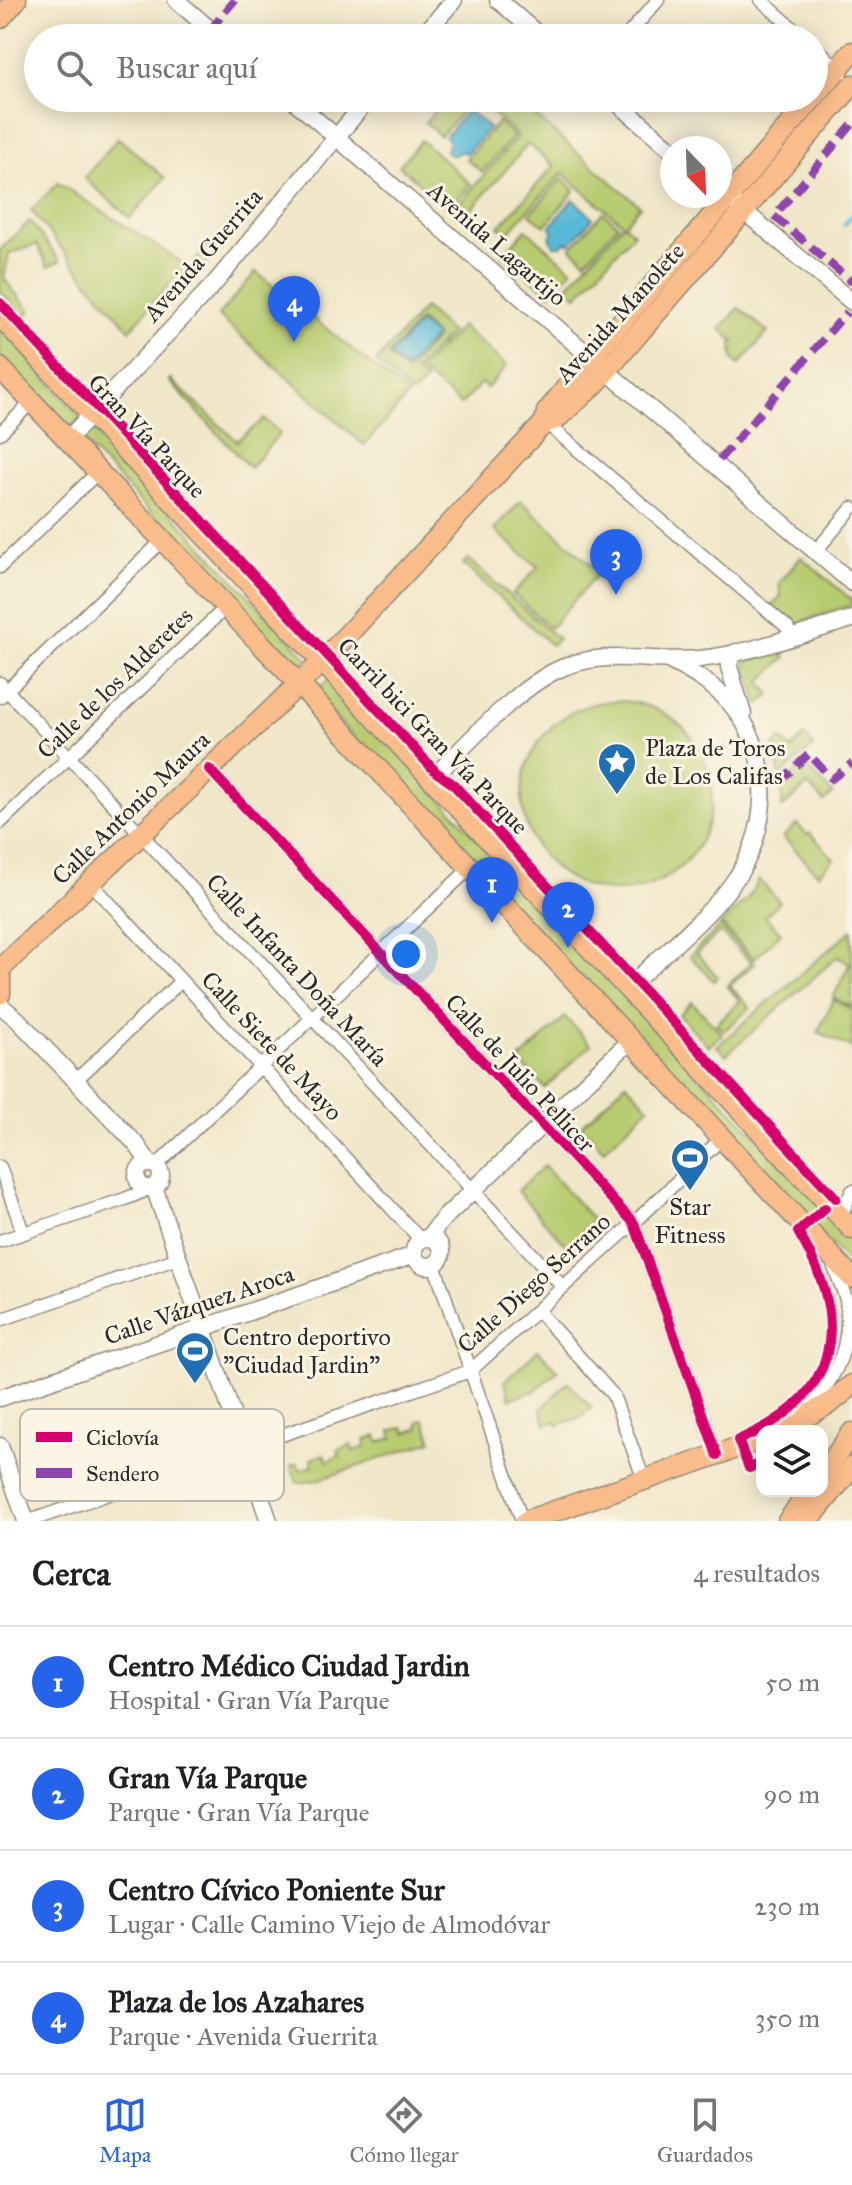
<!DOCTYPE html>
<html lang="es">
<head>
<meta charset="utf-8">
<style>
	body { margin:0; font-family:"IM FELL Great Primer",serif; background:#f6f6f6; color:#202124 }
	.controls { position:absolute; right:24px; bottom:24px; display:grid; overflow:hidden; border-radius:16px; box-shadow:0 4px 20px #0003 }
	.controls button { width:72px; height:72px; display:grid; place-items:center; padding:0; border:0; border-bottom:2px solid #e0e0e0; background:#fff; color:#202124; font:40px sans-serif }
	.compass { position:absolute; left:660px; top:136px; width:72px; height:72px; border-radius:50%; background:#fff; box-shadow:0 4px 20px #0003; rotate:157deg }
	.you { position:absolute; left:406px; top:954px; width:28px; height:28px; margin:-20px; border:6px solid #fff; border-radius:50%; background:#1a73e8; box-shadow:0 0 0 12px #1a73e833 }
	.badge { display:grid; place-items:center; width:52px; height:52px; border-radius:50%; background:#2563eb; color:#fff; font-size:26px; font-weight:700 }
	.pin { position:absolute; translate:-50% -66px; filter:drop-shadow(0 2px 4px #0008) }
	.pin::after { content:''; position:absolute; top:42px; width:28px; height:24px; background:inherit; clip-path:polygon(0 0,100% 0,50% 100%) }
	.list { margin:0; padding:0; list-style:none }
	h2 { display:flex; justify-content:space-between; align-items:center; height:104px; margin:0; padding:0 32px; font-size:34px }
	h2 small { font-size:26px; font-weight:400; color:#757577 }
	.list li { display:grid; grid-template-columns:52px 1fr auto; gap:24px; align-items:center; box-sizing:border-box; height:112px; padding:0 32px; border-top:2px solid #e0e0e0 }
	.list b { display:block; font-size:30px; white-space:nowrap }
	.list p { margin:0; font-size:26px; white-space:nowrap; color:#757577 }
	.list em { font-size:26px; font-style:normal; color:#757577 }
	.icon { flex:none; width:44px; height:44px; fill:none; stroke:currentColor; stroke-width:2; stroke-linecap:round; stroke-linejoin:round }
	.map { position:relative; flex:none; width:852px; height:1521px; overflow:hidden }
	.search { position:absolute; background:#fff; box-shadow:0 4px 20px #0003; left:24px; right:24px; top:24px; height:88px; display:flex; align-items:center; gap:20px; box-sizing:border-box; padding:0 28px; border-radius:44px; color:#757577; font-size:30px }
	.sheet { height:552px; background:#fff }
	nav { display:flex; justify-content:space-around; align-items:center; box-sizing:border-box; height:112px; border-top:2px solid #e0e0e0; background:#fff; font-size:22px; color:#757577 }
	nav a { display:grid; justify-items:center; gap:4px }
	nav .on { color:#2563eb }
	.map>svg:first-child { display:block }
	.green { fill:#b7cb6f; stroke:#717b4d; stroke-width:2; fill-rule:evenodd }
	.water { fill:#59b9d7; stroke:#427281; stroke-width:2 }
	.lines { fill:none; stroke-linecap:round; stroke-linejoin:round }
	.stream { stroke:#59b9d7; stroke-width:4 }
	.minor-casing { stroke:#8e887a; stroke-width:15 }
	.tertiary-casing { stroke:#8e887a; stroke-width:19 }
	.primary-casing { stroke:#8e887a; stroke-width:23 }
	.minor { stroke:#fff; stroke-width:12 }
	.tertiary { stroke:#fff; stroke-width:16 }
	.primary { stroke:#f9bc8a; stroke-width:20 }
	.quiet { stroke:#8e44ad; stroke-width:8; stroke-dasharray:16 8; stroke-linecap:butt }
	.cycleway-casing { stroke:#fcf5e5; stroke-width:15 }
	.cycleway { stroke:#d6006c; stroke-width:10 }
	.labels { text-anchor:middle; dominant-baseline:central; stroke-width:6; stroke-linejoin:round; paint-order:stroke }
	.street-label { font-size:24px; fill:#2b2b2b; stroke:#fcf5e5 }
	.poi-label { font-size:24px; fill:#2b2b2b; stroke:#fcf5e5; text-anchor:start }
	.key { fill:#fcf5e5; stroke:#bdb8ad; stroke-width:2 }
	.key-label { font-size:22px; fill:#2b2b2b }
</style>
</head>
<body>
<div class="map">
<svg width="852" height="1521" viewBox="0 0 852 1521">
	<rect width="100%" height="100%" fill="#fcf5e5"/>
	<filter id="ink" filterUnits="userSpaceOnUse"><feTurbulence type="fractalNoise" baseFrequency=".0125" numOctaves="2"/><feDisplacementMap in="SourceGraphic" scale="16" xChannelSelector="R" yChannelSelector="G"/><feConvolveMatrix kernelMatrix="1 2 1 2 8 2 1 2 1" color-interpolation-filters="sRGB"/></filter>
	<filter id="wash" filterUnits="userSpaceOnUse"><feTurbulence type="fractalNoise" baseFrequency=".006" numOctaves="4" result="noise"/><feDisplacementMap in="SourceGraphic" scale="32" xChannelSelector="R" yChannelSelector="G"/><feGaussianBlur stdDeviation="1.8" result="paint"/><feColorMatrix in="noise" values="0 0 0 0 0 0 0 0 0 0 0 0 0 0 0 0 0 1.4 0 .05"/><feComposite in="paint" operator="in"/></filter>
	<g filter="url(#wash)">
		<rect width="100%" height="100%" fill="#f0e6c8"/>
		<g class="green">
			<path d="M 447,98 L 473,100 L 440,136 L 425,122 Z"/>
			<path d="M 475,98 L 514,98 L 640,206 L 624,224 L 634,233 L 577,296 L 567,287 L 623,224 L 562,173 L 508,233 L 499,227 L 554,166 L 528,144 L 466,216 L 455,208 L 518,136 Z"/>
			<path d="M 498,122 L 514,136 L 482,172 L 466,159 Z"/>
			<path d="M 118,138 L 165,178 L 130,218 L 84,178 Z"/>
			<path d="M 421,140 L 471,184 L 449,208 L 399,166 Z"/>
			<path d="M 562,178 L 575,190 L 545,226 L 530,214 Z"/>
			<path d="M 58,183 L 186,265 L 130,330 L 86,279 L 31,210 Z"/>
			<path d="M 603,212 L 618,225 L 586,261 L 571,248 Z"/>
			<path d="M 30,221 L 60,261 L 48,267 L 37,244 L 9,254 L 4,279 L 30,311 L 23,318 L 0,291 L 0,250 Z"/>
			<path d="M 526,229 L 572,270 L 550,294 L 503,255 Z"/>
			<path d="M 212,241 L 220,248 L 178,297 L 170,292 Z"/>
			<path d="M 256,272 L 409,395 L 364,445 L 218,316 Z"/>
			<path d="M 424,308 L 451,332 L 415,371 L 426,381 L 412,394 L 376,362 ZM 420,320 L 437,337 L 406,372 L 388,356 Z"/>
			<path d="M 739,308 L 768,332 L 739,365 L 733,359 L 732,344 L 734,341 L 720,329 Z"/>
			<path d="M 461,326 L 507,366 L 487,388 L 481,383 L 461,405 L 419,371 Z"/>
			<path d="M 0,327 L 81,417 L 69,429 L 0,356 Z"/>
			<path d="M 170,379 L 237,441 L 264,419 L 280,433 L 250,468 L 169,381 Z"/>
			<path d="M 91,427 L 308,659 L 299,670 L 79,437 Z"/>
			<path d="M 521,501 L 599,572 L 550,628 L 513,594 L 538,567 L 494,530 Z"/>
			<path d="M 801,557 L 852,600 L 852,605 L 803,621 L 803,625 L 792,622 L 771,606 L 781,596 L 779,583 Z"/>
			<path d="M 468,559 L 558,639 L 551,645 L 463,564 Z"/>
			<path d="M 780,652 L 786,657 L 760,682 L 771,694 L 759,705 L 745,662 Z"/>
			<path d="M 329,679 L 852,1239 L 852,1267 L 313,694 Z"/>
			<circle cx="617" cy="796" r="95"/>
			<path d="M 804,736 L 814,746 L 780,776 L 774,746 L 781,739 L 791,749 Z"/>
			<path d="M 804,764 L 833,794 L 824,802 L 808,785 L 782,808 L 782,785 Z"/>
			<path d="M 797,824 L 807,835 L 810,833 L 834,859 L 818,874 L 783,837 Z"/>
			<path d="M 759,880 L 780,902 L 765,916 L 781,933 L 754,959 L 721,924 L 748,898 Z"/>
			<path d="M 720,926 L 755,963 L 730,986 L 750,1008 L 724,1031 L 716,1024 L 740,1001 L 727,986 L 751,963 L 720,932 L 697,954 L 718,977 L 714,981 L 690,956 Z"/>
			<path d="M 852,930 L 852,1007 L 833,998 L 850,963 L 837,957 L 726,1055 L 717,1046 Z"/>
			<path d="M 833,1000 L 852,1009 L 852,1048 L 818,1032 Z"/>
			<path d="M 692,1002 L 722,1034 L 709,1046 L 679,1015 Z"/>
			<path d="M 565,1017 L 591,1045 L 545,1088 L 519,1061 Z"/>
			<path d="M 626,1083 L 649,1107 L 604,1150 L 581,1126 Z"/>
			<path d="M 544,1166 L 594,1221 L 567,1246 L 517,1191 Z"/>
			<path d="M 538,1350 L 558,1371 L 534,1391 L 510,1399 L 505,1381 Z"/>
			<path d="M 568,1382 L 592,1408 L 583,1414 L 584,1416 L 558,1425 L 556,1421 L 546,1425 L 541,1409 Z"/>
			<path d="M 424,1419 L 432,1441 L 318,1480 L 297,1483 L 291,1466 L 297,1464 L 300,1470 L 313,1466 L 311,1459 L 324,1454 L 327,1461 L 340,1456 L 338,1450 L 351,1445 L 353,1451 L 366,1447 L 365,1440 L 377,1436 L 379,1442 L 393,1438 L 391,1431 L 404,1427 L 406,1433 L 419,1428 L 418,1422 Z"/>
		</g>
		<g class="water">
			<path d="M 468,110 L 489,128 L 466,154 L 462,151 L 452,156 L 446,151 L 449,141 L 445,137 Z"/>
			<path d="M 573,199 L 593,218 L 570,244 L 566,241 L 561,246 L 554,246 L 550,237 L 553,231 L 550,227 Z"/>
			<path d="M 420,323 L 435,336 L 405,369 L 390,355 Z"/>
		</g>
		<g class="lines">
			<path class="stream" d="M 844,225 L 852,215"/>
		</g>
	</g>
	<g filter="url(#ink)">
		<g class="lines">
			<g class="minor-casing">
				<g id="minor">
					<path d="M 761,0 L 804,38"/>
					<path d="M 625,38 L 658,0"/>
					<path d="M 814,46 L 842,72"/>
					<path d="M 545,422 L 787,627 L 791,636"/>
					<path d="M 0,433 L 32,402"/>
					<path d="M 816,551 L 852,508"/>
					<path d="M 0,567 L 98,472"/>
					<path d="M 0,683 L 563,1287"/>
					<path d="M 0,697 L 162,541"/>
					<path d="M 209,769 L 634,1223 L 717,1455"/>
					<path d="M 0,823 L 225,608"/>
					<path d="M 91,883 L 420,1239"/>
					<path d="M 76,1080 L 181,981"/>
					<path d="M 156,1166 L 469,869"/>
					<path d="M 0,1167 L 23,1232"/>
					<path d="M 843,1218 L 843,1211 L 852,1191"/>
					<path d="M 0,1241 L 125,1199 L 142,1192 L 145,1188"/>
					<path d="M 434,1264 L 522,1521"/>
					<path d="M 538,1311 L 613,1395 L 644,1480"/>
					<path d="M 0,1320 L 178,1258"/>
					<path d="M 806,1409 C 837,1380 852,1344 846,1300 C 843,1288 837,1276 833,1264"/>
					<path d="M 29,1521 L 470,1371 L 634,1223 L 721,1139"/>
				</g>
			</g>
			<g class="tertiary-casing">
				<g id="tertiary">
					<path d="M 176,0 L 220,38"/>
					<path d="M 498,0 L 542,38"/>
					<path d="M 421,38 L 454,0"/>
					<path d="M 291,98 L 852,583"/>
					<path d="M 612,98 L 672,150"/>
					<path d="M 720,191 L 852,302"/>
					<path d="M 68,439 L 215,283 L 369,98"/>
					<path d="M 736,652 L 729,661 L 729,667 L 743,714"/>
					<path d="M 431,780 C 466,745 512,693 555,671 C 601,647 649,664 699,659 C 750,654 802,633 852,619"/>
					<path d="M 629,987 C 662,954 705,921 732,884 C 770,834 774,758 734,708 C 718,687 693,673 670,661"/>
					<path d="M 0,1005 L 17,1019 L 137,1145 L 150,1164"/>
					<circle cx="149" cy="1176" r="12"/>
					<path d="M 154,1187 L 269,1521"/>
					<path d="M 429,1237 L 442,1220 L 630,1041"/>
					<circle cx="428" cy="1252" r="14"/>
					<path d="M 0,1398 L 414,1255"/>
					<path d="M 0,1446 L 26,1521"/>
				</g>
			</g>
			<g class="primary-casing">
				<g id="primary">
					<path d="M 0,18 L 16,0"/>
					<path d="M 814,97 L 852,52"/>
					<path d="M 0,316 L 852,1229"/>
					<path d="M 0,368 L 298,683 L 852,1278"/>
					<path d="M 545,422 L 547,412 L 584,366 L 813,98"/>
					<path d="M 0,969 L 322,662 L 545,422 L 556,419 L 595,384 L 852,85"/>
					<path d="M 0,977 L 0,994"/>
					<path d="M 780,1431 L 830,1403 L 852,1385"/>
					<path d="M 822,1474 L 852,1433"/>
					<path d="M 526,1521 L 762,1439"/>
					<path d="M 788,1521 L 810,1491"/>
					<path d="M 808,1521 L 852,1467"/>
				</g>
			</g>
			<use href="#minor" class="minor"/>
			<use href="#tertiary" class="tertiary"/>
			<use href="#primary" class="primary"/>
			<g class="quiet">
				<path d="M 210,30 L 235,0"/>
				<path d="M 852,125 L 774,216 L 852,282"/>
				<path d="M 719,460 L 847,312"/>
				<path d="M 779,782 L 809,754 L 832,779 L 852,763"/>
			</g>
			<g class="cycleway-casing">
				<g id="cycleway">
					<path d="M 0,303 L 436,772 L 453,784 L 836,1198"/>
					<path d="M 209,769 L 634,1223 L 717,1455"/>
					<path d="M 762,1463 L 749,1468 L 738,1440 C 841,1397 852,1322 798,1232 L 825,1208"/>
				</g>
			</g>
			<use href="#cycleway" class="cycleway"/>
		</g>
	</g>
	<defs>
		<g id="sight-pin" transform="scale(2)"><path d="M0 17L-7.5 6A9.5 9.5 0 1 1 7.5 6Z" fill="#1f6fb2" stroke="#fcf5e5"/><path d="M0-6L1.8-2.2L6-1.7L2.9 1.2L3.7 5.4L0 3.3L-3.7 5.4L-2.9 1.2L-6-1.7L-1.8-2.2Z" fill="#fff"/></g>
		<g id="stadium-pin" transform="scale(2)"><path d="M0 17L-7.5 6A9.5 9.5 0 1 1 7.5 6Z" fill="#1f6fb2" stroke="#fcf5e5"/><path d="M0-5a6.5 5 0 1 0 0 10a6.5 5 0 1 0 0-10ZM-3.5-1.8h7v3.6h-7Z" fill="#fff"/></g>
	</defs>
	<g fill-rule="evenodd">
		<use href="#sight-pin" x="617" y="762"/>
		<use href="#stadium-pin" x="690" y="1158"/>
		<use href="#stadium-pin" x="195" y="1351"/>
	</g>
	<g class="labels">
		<g class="street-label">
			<text transform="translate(497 244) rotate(41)">Avenida Lagartijo</text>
			<text transform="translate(203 255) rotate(-49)">Avenida Guerrita</text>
			<text transform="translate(620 313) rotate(-48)">Avenida Manolete</text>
			<text transform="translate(147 436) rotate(47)">Gran Vía Parque</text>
			<text transform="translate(115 683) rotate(-44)">Calle de los Alderetes</text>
			<text transform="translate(433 736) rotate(46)">Carril bici Gran Vía Parque</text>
			<text transform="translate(131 808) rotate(-44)">Calle Antonio Maura</text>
			<text transform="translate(297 970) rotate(47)">Calle Infanta Doña María</text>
			<text transform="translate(272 1046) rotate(47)">Calle Siete de Mayo</text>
			<text transform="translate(520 1073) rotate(47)">Calle de Julio Pellicer</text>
			<text transform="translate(534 1283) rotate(-42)">Calle Diego Serrano</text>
			<text transform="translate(199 1305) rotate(-19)">Calle Vázquez Aroca</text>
		</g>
		<g class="poi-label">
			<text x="645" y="748">Plaza de Toros<tspan x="645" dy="28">de Los Califas</tspan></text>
			<text x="690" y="1207" text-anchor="middle">Star<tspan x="690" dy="28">Fitness</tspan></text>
			<text x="223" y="1337">Centro deportivo<tspan x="223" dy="28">"Ciudad Jardin"</tspan></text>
		</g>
	</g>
	<rect x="20" y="1409" width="264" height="92" rx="12" class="key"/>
	<rect x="36" y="1432" width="36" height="10" fill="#d6006c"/>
	<rect x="36" y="1468" width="36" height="10" fill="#8e44ad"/>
	<g class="key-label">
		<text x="86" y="1445">Ciclovía</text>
		<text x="86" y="1481">Sendero</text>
	</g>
</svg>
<div class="controls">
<button><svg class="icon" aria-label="layers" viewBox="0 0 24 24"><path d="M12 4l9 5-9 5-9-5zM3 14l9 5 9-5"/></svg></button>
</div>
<svg class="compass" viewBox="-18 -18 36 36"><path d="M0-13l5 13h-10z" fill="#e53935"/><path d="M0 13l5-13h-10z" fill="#757577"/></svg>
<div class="you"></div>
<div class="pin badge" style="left:492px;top:923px">1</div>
<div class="pin badge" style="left:568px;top:948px">2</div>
<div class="pin badge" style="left:616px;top:595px">3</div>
<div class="pin badge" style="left:294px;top:342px">4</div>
<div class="search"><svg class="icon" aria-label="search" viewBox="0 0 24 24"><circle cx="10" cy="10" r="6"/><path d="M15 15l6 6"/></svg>Buscar aquí</div>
</div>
<section class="sheet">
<h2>Cerca<small>4 resultados</small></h2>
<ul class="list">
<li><span class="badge">1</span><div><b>Centro Médico Ciudad Jardin</b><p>Hospital · Gran Vía Parque</p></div><em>50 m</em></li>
<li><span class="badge">2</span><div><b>Gran Vía Parque</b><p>Parque · Gran Vía Parque</p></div><em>90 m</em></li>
<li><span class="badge">3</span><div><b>Centro Cívico Poniente Sur</b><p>Lugar · Calle Camino Viejo de Almodóvar</p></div><em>230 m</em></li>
<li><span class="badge">4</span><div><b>Plaza de los Azahares</b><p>Parque · Avenida Guerrita</p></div><em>350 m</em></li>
</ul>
</section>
<nav>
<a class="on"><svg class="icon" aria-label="map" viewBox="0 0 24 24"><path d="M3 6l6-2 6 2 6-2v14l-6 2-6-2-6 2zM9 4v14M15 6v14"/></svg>Mapa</a>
<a><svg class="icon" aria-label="directions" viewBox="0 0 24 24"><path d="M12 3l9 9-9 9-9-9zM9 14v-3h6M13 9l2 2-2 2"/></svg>Cómo llegar</a>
<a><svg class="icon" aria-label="saved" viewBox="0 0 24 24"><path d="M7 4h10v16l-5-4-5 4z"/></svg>Guardados</a>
</nav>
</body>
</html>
